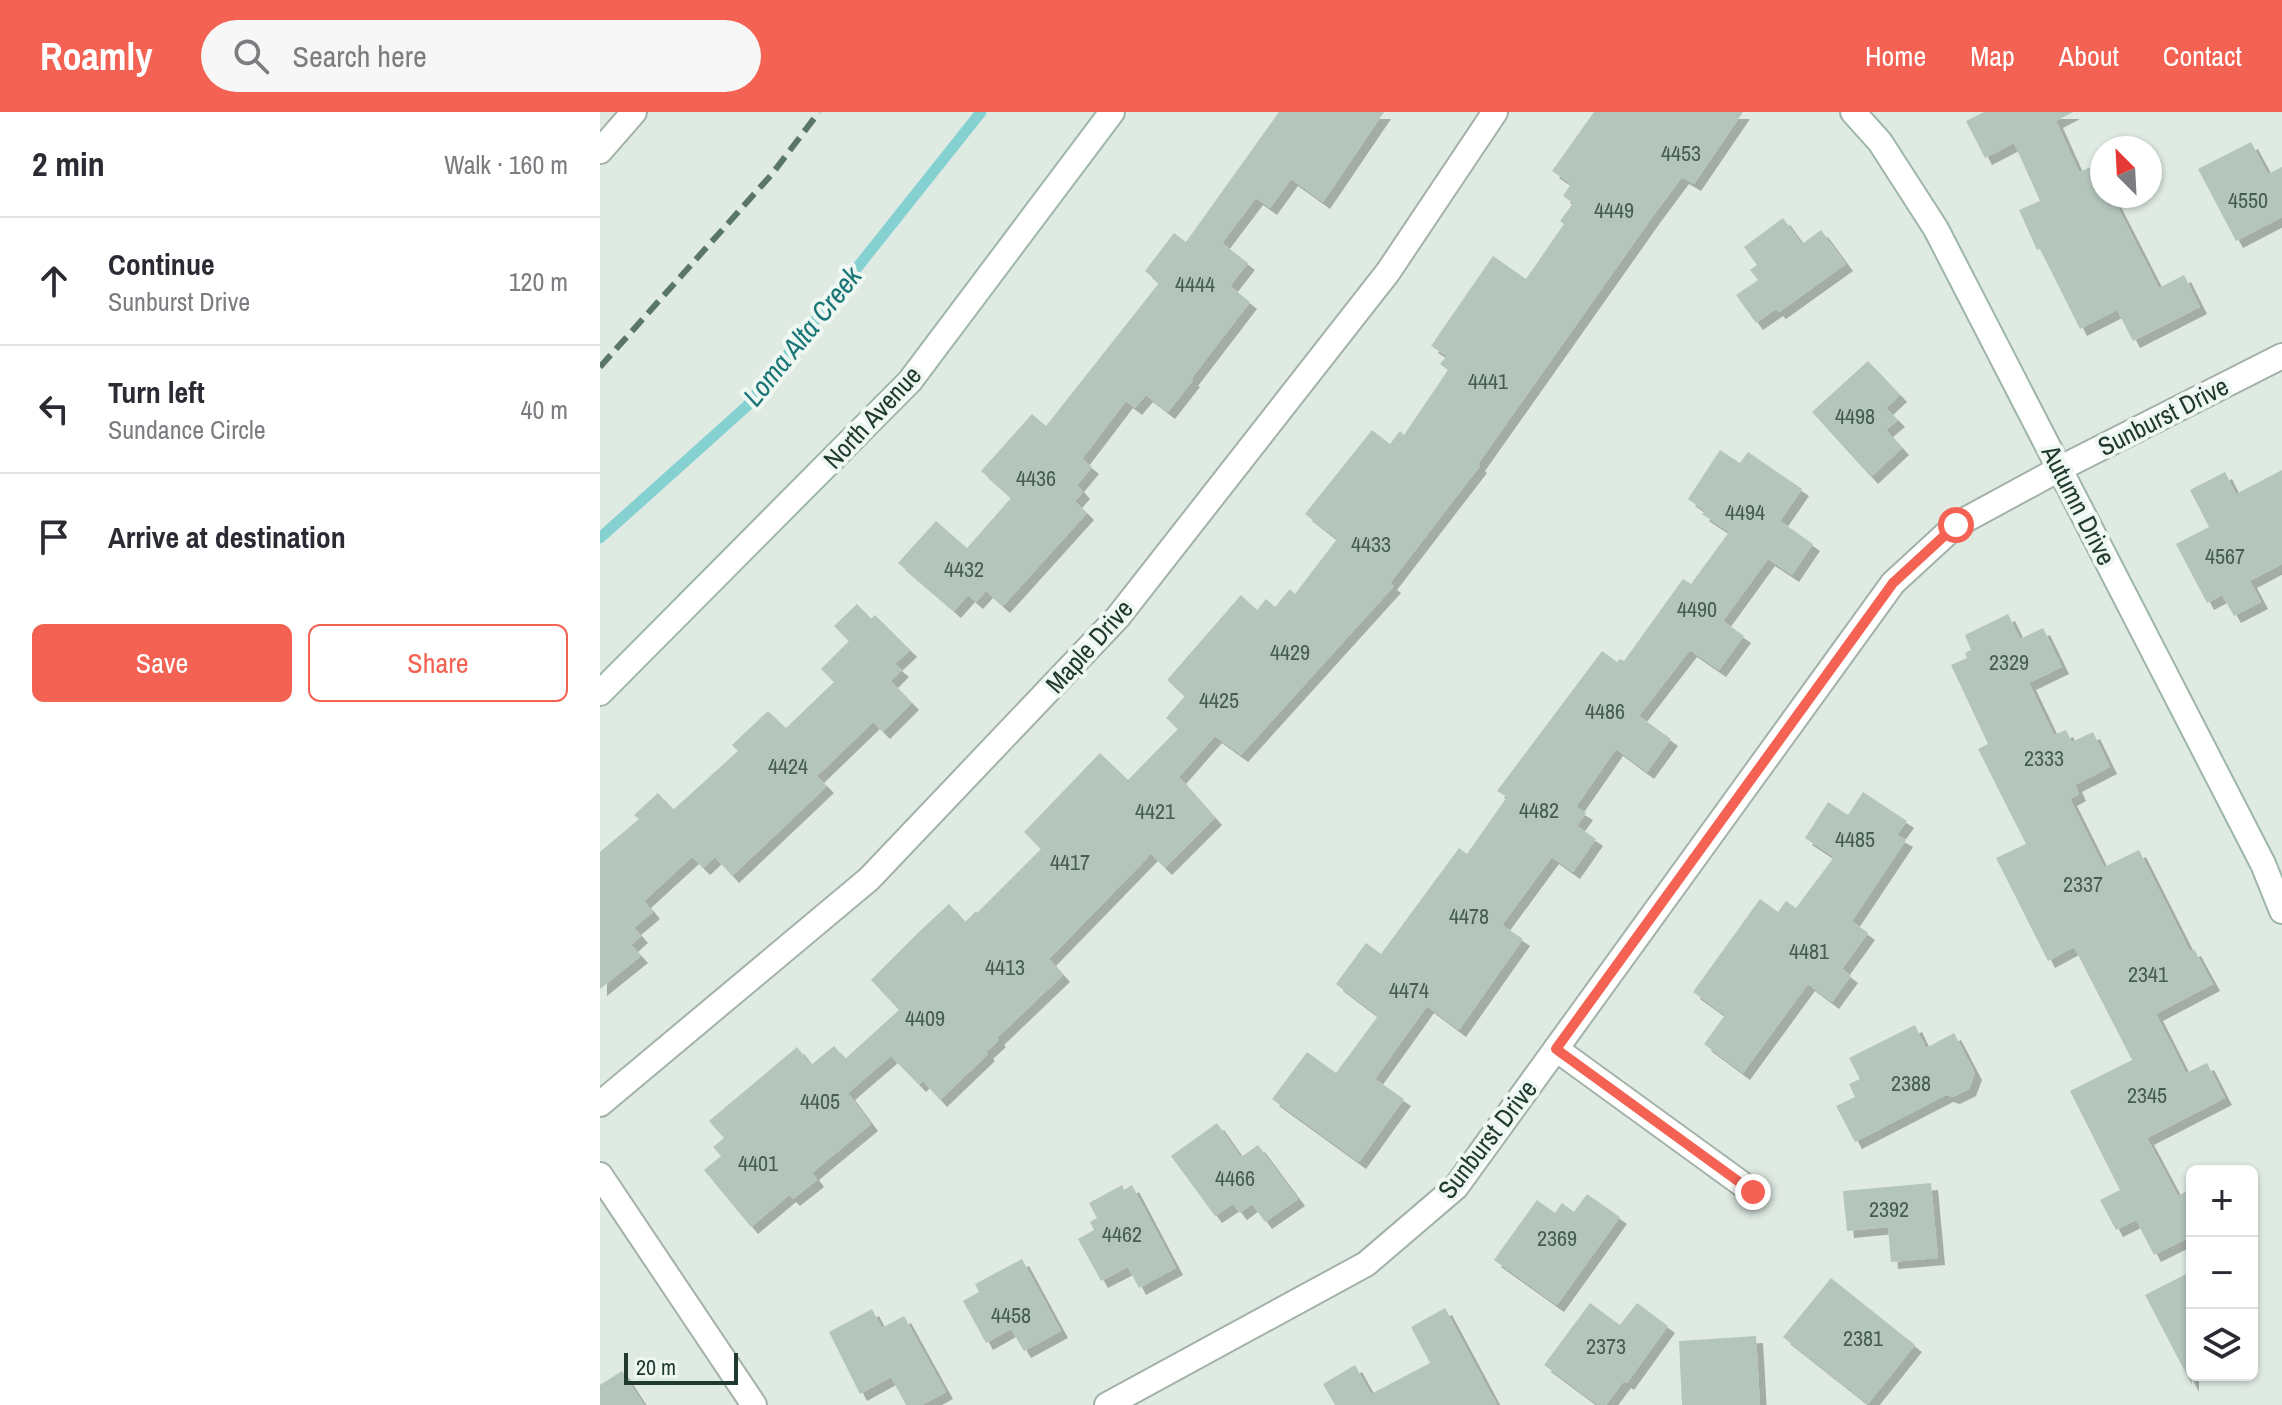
<!DOCTYPE html>
<html lang="en">
<head>
<meta charset="utf-8">
<style>
	body { margin:0; font-family:"Archivo Narrow",sans-serif; background:#f7f7f7; color:#2b2b33 }
	.controls { position:absolute; right:24px; bottom:24px; display:grid; overflow:hidden; border-radius:12px; box-shadow:0 2px 6px #0004 }
	.controls button { width:72px; height:72px; display:grid; place-items:center; padding:0; border:0; border-bottom:2px solid #e1e1e2; background:#fff; color:#2b2b33; font:40px sans-serif }
	.compass { position:absolute; left:1490px; top:24px; width:72px; height:72px; border-radius:50%; background:#fff; box-shadow:0 2px 6px #0004; rotate:336deg }
	.scale { position:absolute; left:24px; bottom:20px; width:114px; box-sizing:border-box; padding-left:8px; border:4px solid #203a2f; border-top:0; font-size:22px; line-height:28px; white-space:nowrap; color:#203a2f; -webkit-text-stroke:6px #eff7f2; paint-order:stroke }
	.stop { position:absolute; width:24px; height:24px; margin:-18px; border:6px solid #f46253; border-radius:50%; background:#fff }
	.stop.end { background:#f46253; border-color:#fff; box-shadow:0 2px 8px #0008 }
	.list { margin:0; padding:0; list-style:none }
	h2 { display:flex; justify-content:space-between; align-items:center; height:104px; margin:0; padding:0 32px; font-size:34px }
	h2 small { font-size:26px; font-weight:400; color:#7c7c81 }
	.list li { display:grid; grid-template-columns:52px 1fr auto; gap:24px; align-items:center; box-sizing:border-box; height:128px; padding:0 32px; border-top:2px solid #e1e1e2 }
	.list b { display:block; font-size:30px; white-space:nowrap }
	.list p { margin:0; font-size:26px; white-space:nowrap; color:#7c7c81 }
	.list em { font-size:26px; font-style:normal; color:#7c7c81 }
	.actions { display:flex; gap:16px; padding:24px 32px }
	.actions a { flex:1; padding:18px 0; border:2px solid #f46253; border-radius:12px; text-align:center; font-size:28px; color:#f46253 }
	.actions .main { background:#f46253; color:#fff }
	.icon { flex:none; width:44px; height:44px; fill:none; stroke:currentColor; stroke-width:2; stroke-linecap:round; stroke-linejoin:round }
	.map { position:relative; flex:none; width:1682px; height:1293px; overflow:hidden }
	header { display:flex; align-items:center; gap:48px; box-sizing:border-box; height:112px; padding:0 40px; background:#f46253; color:#fff }
	header strong { font-size:38px }
	nav { display:flex; gap:44px; margin-inline-start:auto; font-size:28px }
	.search { width:560px; height:72px; background:#f7f7f7; display:flex; align-items:center; gap:20px; box-sizing:border-box; padding:0 28px; border-radius:44px; color:#7c7c81; font-size:30px }
	main { display:flex }
	aside { flex:1; background:#fff }
	.map>svg:first-child { display:block }
	.lines { fill:none; stroke-linecap:round; stroke-linejoin:round }
	.stream { stroke:#85d1d1; stroke-width:11 }
	.building { fill:#b4c5bc; filter:url(#shadow) }
	.street-casing { stroke:#a2b2a9; stroke-width:28 }
	.secondary-casing { stroke:#9eb6aa; stroke-width:28 }
	.street { stroke:#fff; stroke-width:24 }
	.secondary { stroke:#fff; stroke-width:24 }
	.rail { stroke:#5a766a; stroke-width:6; stroke-dasharray:16 8; stroke-linecap:butt }
	.route { stroke:#f46253; stroke-width:10 }
	.labels { text-anchor:middle; dominant-baseline:central; stroke-width:8; stroke-linejoin:round; paint-order:stroke }
	.number-label { font-size:22px; fill:#455d52 }
	.street-label { font-size:26px; fill:#203a2f; stroke:#eff7f2 }
	.water-label { font-size:28px; font-style:italic; fill:#1a7577; stroke:#eff7f2 }
</style>
</head>
<body>
<header>
<strong>Roamly</strong>
<div class="search"><svg class="icon" aria-label="search" viewBox="0 0 24 24"><circle cx="10" cy="10" r="6"/><path d="M15 15l6 6"/></svg>Search here</div>
<nav><a>Home</a><a>Map</a><a>About</a><a>Contact</a></nav>
</header>
<main>
<aside>
<h2>2 min<small>Walk · 160 m</small></h2>
<ul class="list">
<li><svg class="icon" aria-label="ahead" viewBox="0 0 24 24"><path d="M12 20V5M6 11l6-6 6 6"/></svg><div><b>Continue</b><p>Sunburst Drive</p></div><em>120 m</em></li>
<li><svg class="icon" aria-label="left" viewBox="0 0 24 24"><path d="M17 20v-9H6M10 6l-5 5 5 5"/></svg><div><b>Turn left</b><p>Sundance Circle</p></div><em>40 m</em></li>
<li><svg class="icon" aria-label="arrive" viewBox="0 0 24 24"><path d="M6 21V4h12l-3 4 3 4H6"/></svg><div><b>Arrive at destination</b></div></li>
</ul>
<div class="actions"><a class="main">Save</a><a>Share</a></div>
</aside>
<div class="map">
<svg width="1682" height="1293" viewBox="0 0 1682 1293">
	<defs>
		<filter id="shadow"><feDropShadow dx="7" dy="7" stdDeviation="0" flood-color="#0004"/></filter>
	</defs>
	<rect width="100%" height="100%" fill="#dfeae3"/>
	<g class="lines">
		<path class="stream" d="M 0,426 L 147,294 L 381,0"/>
	</g>
	<g class="building">
		<path d="M 679,0 L 784,0 L 723,90 L 691,67 L 670,96 L 656,86 L 622,131 L 648,151 L 630,174 L 650,190 L 591,267 L 593,268 L 568,300 L 546,283 L 535,296 L 526,289 L 482,347 L 492,355 L 477,373 L 483,380 L 475,389 L 487,401 L 403,494 L 386,479 L 376,490 L 368,483 L 354,499 L 298,451 L 336,409 L 367,436 L 411,386 L 381,359 L 432,302 L 446,314 L 559,171 L 545,159 L 574,121 L 586,130 Z"/>
		<path d="M 994,0 L 1143,0 L 1094,72 L 1082,65 L 1053,104 L 878,352 L 880,354 L 790,471 L 794,474 L 641,643 L 615,624 L 579,665 L 615,706 L 565,756 L 551,742 L 449,847 L 463,863 L 397,926 L 399,928 L 386,940 L 388,942 L 340,988 L 323,969 L 319,973 L 291,944 L 248,981 L 271,1012 L 212,1061 L 217,1068 L 193,1087 L 189,1083 L 151,1115 L 104,1058 L 121,1044 L 113,1035 L 124,1026 L 109,1009 L 197,935 L 211,953 L 234,934 L 245,947 L 299,898 L 271,868 L 320,819 L 349,792 L 365,810 L 376,799 L 377,801 L 441,737 L 424,720 L 500,641 L 528,668 L 578,617 L 566,606 L 585,584 L 567,568 L 641,483 L 657,498 L 666,487 L 675,495 L 690,477 L 695,482 L 737,427 L 705,402 L 772,318 L 790,332 L 800,319 L 804,323 L 848,258 L 840,252 L 847,244 L 831,234 L 893,144 L 926,167 L 964,112 L 960,109 L 973,91 L 963,84 L 971,72 L 952,59 Z"/>
		<path d="M 1384,0 L 1473,0 L 1456,9 L 1479,60 L 1491,55 L 1492,58 L 1502,54 L 1502,84 L 1512,84 L 1559,176 L 1584,163 L 1600,195 L 1533,229 L 1517,198 L 1480,217 L 1440,137 L 1437,138 L 1419,98 L 1440,89 L 1414,31 L 1385,46 L 1366,9 Z"/>
		<path d="M 1651,30 L 1668,62 L 1682,55 L 1682,105 L 1636,129 L 1598,57 Z"/>
		<path d="M 1183,106 L 1202,132 L 1221,118 L 1246,152 L 1179,200 L 1176,197 L 1156,211 L 1136,183 L 1158,168 L 1150,158 L 1157,153 L 1144,135 Z"/>
		<path d="M 1268,249 L 1300,283 L 1286,296 L 1298,308 L 1286,318 L 1302,336 L 1271,365 L 1212,300 Z"/>
		<path d="M 1120,338 L 1140,351 L 1148,340 L 1202,377 L 1180,409 L 1213,432 L 1192,463 L 1168,447 L 1123,509 L 1144,524 L 1119,558 L 1090,538 L 1039,604 L 1071,627 L 1047,660 L 1016,637 L 976,695 L 986,701 L 977,714 L 996,727 L 973,760 L 952,745 L 902,813 L 923,827 L 859,918 L 827,894 L 775,967 L 804,987 L 759,1050 L 672,987 L 707,940 L 736,961 L 778,904 L 736,872 L 766,831 L 781,842 L 859,736 L 867,742 L 907,685 L 897,679 L 1002,539 L 1017,550 L 1020,547 L 1024,549 L 1083,467 L 1091,472 L 1129,420 L 1102,402 L 1105,399 L 1088,387 Z"/>
		<path d="M 1682,358 L 1682,452 L 1650,469 L 1661,490 L 1634,504 L 1622,483 L 1607,491 L 1576,432 L 1609,415 L 1590,378 L 1625,360 L 1636,382 Z"/>
		<path d="M 257,492 L 271,507 L 275,503 L 310,538 L 295,552 L 302,558 L 291,569 L 312,591 L 283,620 L 273,610 L 217,664 L 227,674 L 132,764 L 115,745 L 103,756 L 92,745 L 44,789 L 53,800 L 34,816 L 41,824 L 31,833 L 41,844 L 0,877 L 0,740 L 39,707 L 34,703 L 58,681 L 73,698 L 138,639 L 132,633 L 168,599 L 186,616 L 234,570 L 221,557 L 249,529 L 234,514 Z"/>
		<path d="M 1408,502 L 1420,527 L 1443,516 L 1462,555 L 1429,571 L 1454,623 L 1466,618 L 1472,630 L 1493,620 L 1510,655 L 1475,673 L 1479,682 L 1470,687 L 1504,755 L 1539,738 L 1590,839 L 1594,837 L 1613,872 L 1556,902 L 1586,961 L 1607,951 L 1625,986 L 1547,1026 L 1578,1084 L 1592,1076 L 1592,1124 L 1554,1143 L 1536,1108 L 1516,1118 L 1500,1088 L 1520,1078 L 1470,979 L 1532,948 L 1474,835 L 1448,849 L 1396,746 L 1426,732 L 1378,637 L 1388,632 L 1351,553 L 1367,546 L 1365,541 L 1371,538 L 1365,523 Z"/>
		<path d="M 1263,680 L 1307,709 L 1297,723 L 1306,728 L 1252,809 L 1268,821 L 1242,857 L 1251,864 L 1232,890 L 1208,872 L 1143,961 L 1104,932 L 1125,903 L 1093,880 L 1160,787 L 1178,800 L 1186,789 L 1196,796 L 1234,745 L 1205,726 L 1228,690 L 1248,703 Z"/>
		<path d="M 1315,913 L 1326,936 L 1354,921 L 1375,961 L 1369,977 L 1353,985 L 1346,983 L 1255,1030 L 1236,994 L 1255,985 L 1249,972 L 1260,967 L 1249,946 Z"/>
		<path d="M 617,1011 L 641,1045 L 658,1033 L 698,1087 L 665,1110 L 652,1092 L 640,1101 L 633,1092 L 615,1104 L 571,1044 Z"/>
		<path d="M 1331,1071 L 1338,1146 L 1291,1150 L 1288,1115 L 1247,1119 L 1243,1079 Z"/>
		<path d="M 522,1073 L 524,1078 L 532,1073 L 576,1156 L 539,1176 L 528,1155 L 501,1169 L 478,1127 L 494,1118 L 490,1110 L 497,1106 L 489,1091 Z"/>
		<path d="M 987,1082 L 1020,1105 L 957,1193 L 894,1148 L 937,1088 L 955,1101 L 962,1091 L 974,1100 Z"/>
		<path d="M 422,1147 L 461,1219 L 424,1239 L 411,1217 L 386,1231 L 363,1189 L 379,1180 L 375,1172 Z"/>
		<path d="M 1592,1159 L 1592,1273 L 1545,1183 Z"/>
		<path d="M 1231,1166 L 1315,1233 L 1268,1292 L 1183,1225 Z"/>
		<path d="M 990,1191 L 1020,1213 L 1037,1191 L 1068,1214 L 1027,1271 L 1024,1269 L 1006,1293 L 998,1293 L 944,1253 Z"/>
		<path d="M 845,1196 L 897,1293 L 735,1293 L 723,1272 L 755,1253 L 771,1282 L 830,1251 L 811,1215 Z"/>
		<path d="M 272,1197 L 282,1216 L 304,1204 L 346,1280 L 322,1293 L 306,1293 L 291,1265 L 260,1282 L 229,1220 Z"/>
		<path d="M 1156,1224 L 1160,1293 L 1082,1293 L 1079,1229 Z"/>
		<path d="M 22,1259 L 44,1293 L 0,1293 L 0,1273 Z"/>
	</g>
	<g class="lines">
		<g class="street-casing">
			<g id="street">
				<path d="M 0,39 L 34,0"/>
				<path d="M 956,937 L 1153,1080"/>
				<path d="M 0,992 L 269,767 L 518,505 L 788,160 L 895,0"/>
				<path d="M 0,1063 L 154,1293"/>
				<path d="M 507,1293 L 766,1152 L 856,1075 L 1293,471 L 1356,413 L 1461,356 L 1682,244"/>
			</g>
		</g>
		<g class="secondary-casing">
			<g id="secondary">
				<path d="M 1253,0 L 1280,30 L 1336,117 L 1663,752 L 1682,799"/>
				<path d="M 0,581 L 310,269 L 512,0"/>
			</g>
		</g>
		<use href="#street" class="street"/>
		<use href="#secondary" class="secondary"/>
		<path class="rail" d="M 0,255 L 172,62 L 219,0"/>
	</g>
	<g class="lines">
		<path class="route" d="M 1153,1080 L 956,937 L 1293,471 L 1356,413"/>
	</g>
	<g class="labels">
		<g class="number-label">
			<text x="1081" y="41">4453</text>
			<text x="1648" y="88">4550</text>
			<text x="1014" y="98">4449</text>
			<text x="595" y="172">4444</text>
			<text x="888" y="269">4441</text>
			<text x="1255" y="304">4498</text>
			<text x="436" y="366">4436</text>
			<text x="1145" y="400">4494</text>
			<text x="771" y="432">4433</text>
			<text x="1625" y="444">4567</text>
			<text x="364" y="457">4432</text>
			<text x="1097" y="497">4490</text>
			<text x="690" y="540">4429</text>
			<text x="1409" y="550">2329</text>
			<text x="619" y="588">4425</text>
			<text x="1005" y="599">4486</text>
			<text x="1444" y="646">2333</text>
			<text x="188" y="654">4424</text>
			<text x="939" y="698">4482</text>
			<text x="555" y="699">4421</text>
			<text x="1255" y="727">4485</text>
			<text x="470" y="750">4417</text>
			<text x="1483" y="772">2337</text>
			<text x="869" y="804">4478</text>
			<text x="1209" y="839">4481</text>
			<text x="405" y="855">4413</text>
			<text x="1548" y="862">2341</text>
			<text x="809" y="878">4474</text>
			<text x="325" y="906">4409</text>
			<text x="1311" y="971">2388</text>
			<text x="1547" y="983">2345</text>
			<text x="220" y="989">4405</text>
			<text x="158" y="1051">4401</text>
			<text x="635" y="1066">4466</text>
			<text x="1289" y="1097">2392</text>
			<text x="522" y="1122">4462</text>
			<text x="957" y="1126">2369</text>
			<text x="411" y="1203">4458</text>
			<text x="1263" y="1226">2381</text>
			<text x="1006" y="1234">2373</text>
		</g>
		<g class="street-label">
			<text transform="translate(1563 304) rotate(-27)">Sunburst Drive</text>
			<text transform="translate(272 305) rotate(-47)">North Avenue</text>
			<text transform="translate(1479 393) rotate(63)">Autumn Drive</text>
			<text transform="translate(489 534) rotate(-48)">Maple Drive</text>
			<text transform="translate(887 1027) rotate(-52)">Sunburst Drive</text>
		</g>
		<g class="water-label">
			<text transform="translate(202 224) rotate(-51)">Loma Alta Creek</text>
		</g>
	</g>
</svg>
<div class="controls">
<button>+</button>
<button>−</button>
<button><svg class="icon" aria-label="layers" viewBox="0 0 24 24"><path d="M12 4l9 5-9 5-9-5zM3 14l9 5 9-5"/></svg></button>
</div>
<svg class="compass" viewBox="-18 -18 36 36"><path d="M0-13l5 13h-10z" fill="#e53935"/><path d="M0 13l5-13h-10z" fill="#7c7c81"/></svg>
<div class="scale">20 m</div>
<div class="stop" style="left:1356px;top:413px"></div>
<div class="stop end" style="left:1153px;top:1080px"></div>
</div>
</main>
</body>
</html>
